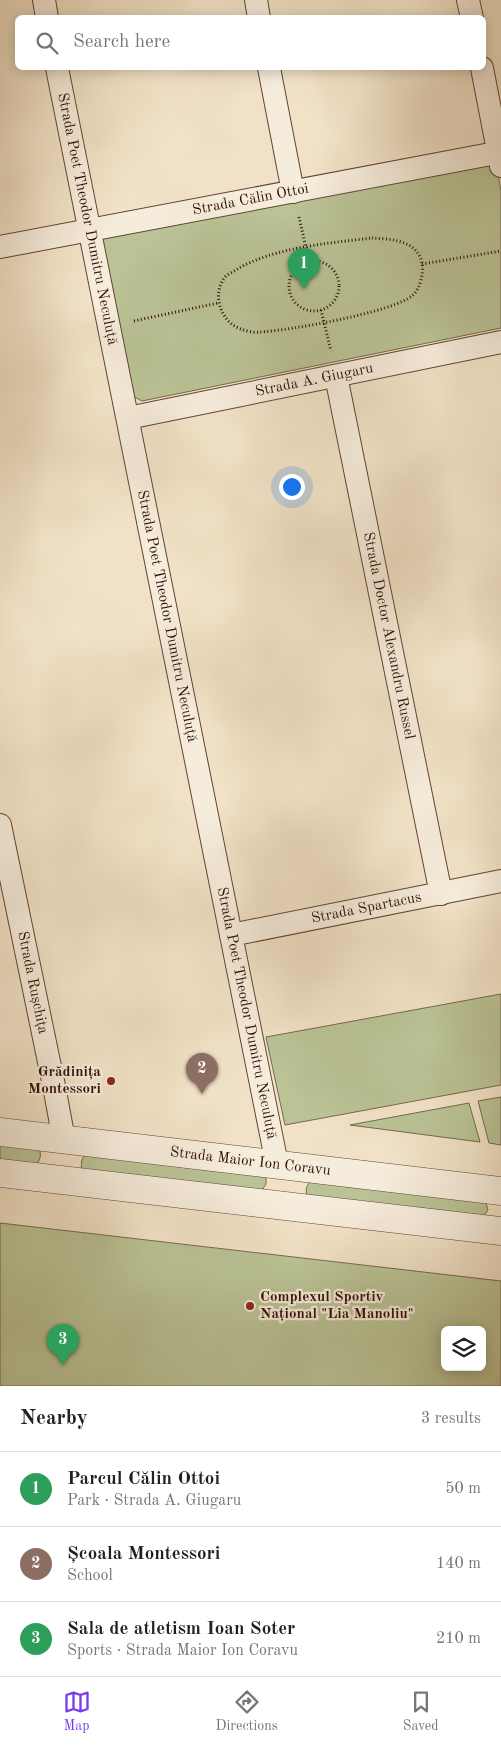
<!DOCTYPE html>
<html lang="en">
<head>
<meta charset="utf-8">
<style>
	body { margin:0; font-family:"Old Standard TT",serif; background:#f2f2f2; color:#202124 }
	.controls { position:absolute; right:15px; bottom:15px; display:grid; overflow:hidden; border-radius:8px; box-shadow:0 2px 12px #0003 }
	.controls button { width:45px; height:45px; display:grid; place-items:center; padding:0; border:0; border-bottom:1px solid #e0e0e0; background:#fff; color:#202124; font:25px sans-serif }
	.you { position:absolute; left:291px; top:486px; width:18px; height:18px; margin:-12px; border:4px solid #fff; border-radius:50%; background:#1a73e8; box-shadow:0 0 0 8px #1a73e833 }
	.badge { display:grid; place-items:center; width:32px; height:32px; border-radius:50%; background:#7c3aed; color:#fff; font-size:16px; font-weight:700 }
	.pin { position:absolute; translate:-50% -41px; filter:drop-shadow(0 1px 2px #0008) }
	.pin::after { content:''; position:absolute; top:26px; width:18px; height:15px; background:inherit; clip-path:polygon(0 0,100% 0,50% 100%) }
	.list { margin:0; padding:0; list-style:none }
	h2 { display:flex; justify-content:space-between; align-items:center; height:65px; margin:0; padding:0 20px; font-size:21px }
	h2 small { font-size:16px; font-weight:400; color:#757577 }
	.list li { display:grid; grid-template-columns:32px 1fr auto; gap:15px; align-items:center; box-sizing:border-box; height:75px; padding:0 20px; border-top:1px solid #e0e0e0 }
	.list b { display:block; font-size:19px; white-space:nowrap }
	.list p { margin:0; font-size:16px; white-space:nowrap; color:#757577 }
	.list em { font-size:16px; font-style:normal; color:#757577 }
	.icon { flex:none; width:28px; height:28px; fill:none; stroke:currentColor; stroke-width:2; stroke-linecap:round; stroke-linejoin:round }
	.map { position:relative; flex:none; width:501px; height:1386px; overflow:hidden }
	.search { position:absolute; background:#fff; box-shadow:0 2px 12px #0003; left:15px; right:15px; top:15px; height:55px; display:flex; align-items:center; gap:12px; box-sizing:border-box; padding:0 18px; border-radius:8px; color:#757577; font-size:19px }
	.sheet { height:290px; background:#fff }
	nav { display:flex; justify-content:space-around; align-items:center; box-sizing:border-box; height:70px; border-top:1px solid #e0e0e0; background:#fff; font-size:14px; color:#757577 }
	nav a { display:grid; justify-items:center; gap:2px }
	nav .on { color:#7c3aed }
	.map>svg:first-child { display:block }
	.green { fill:#bac396; stroke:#76694d; fill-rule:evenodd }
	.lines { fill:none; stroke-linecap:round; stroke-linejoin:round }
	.minor-casing { stroke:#614435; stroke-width:24 }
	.tertiary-casing { stroke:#614435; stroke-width:29 }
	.path { stroke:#310f04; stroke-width:3; stroke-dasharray:1 2.5; stroke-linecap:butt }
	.minor { stroke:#f6ecdb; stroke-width:22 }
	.tertiary { stroke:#f6ecdb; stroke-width:28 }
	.poi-dot { fill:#8f2418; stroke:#f6ecdb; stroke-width:2 }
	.labels { text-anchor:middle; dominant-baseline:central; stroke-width:4.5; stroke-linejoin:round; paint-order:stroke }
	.street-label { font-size:15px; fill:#310f04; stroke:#f6ecdb }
	.poi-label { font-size:15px; font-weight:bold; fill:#310f04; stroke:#f6ecdb; text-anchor:end }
</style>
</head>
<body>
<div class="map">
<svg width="501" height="1386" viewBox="0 0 501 1386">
	<rect width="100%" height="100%" fill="#f1e2c7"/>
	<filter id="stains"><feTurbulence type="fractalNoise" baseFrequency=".004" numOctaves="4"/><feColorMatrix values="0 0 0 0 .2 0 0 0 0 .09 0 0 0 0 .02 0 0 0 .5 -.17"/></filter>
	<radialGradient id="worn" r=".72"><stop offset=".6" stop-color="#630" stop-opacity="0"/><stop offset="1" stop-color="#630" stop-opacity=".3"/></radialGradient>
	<g class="green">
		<path d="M 482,160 L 497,168 L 501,191 L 501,328 L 142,401 L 127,393 L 98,249 L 108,231 Z"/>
		<path d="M 501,994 L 501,1085 L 285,1125 L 266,1037 Z"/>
		<path d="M 501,1097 L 501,1145 L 489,1143 L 478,1101 Z"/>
		<path d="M 469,1103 L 480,1142 L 350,1125 Z"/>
		<path d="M 0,1140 L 40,1151 C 41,1157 40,1161 35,1166 L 0,1165 Z"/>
		<path d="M 86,1153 L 262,1173 L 266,1178 L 266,1184 L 260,1193 L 83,1172 C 80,1165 81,1159 86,1153 Z"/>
		<path d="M 313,1179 L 485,1200 L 488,1210 L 482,1219 L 309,1198 C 304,1191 306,1185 313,1179 Z"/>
		<path d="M 0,1223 L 501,1281 L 501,1386 L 0,1386 ZM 445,1330 L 482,1330 L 482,1367 L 445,1367 Z"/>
	</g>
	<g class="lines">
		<g class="minor-casing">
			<g id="minor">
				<path d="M 44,0 L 47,18"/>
				<path d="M 256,0 L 259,18"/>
				<path d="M 468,0 L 472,18"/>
				<path id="s1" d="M 57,68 L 277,1164"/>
				<path d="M 269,68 L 293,192"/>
				<path d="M 482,68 L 501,166"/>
				<path id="s2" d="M 0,247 L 501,152"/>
				<path id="s3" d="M 336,376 L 441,894"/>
				<path id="s4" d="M 128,418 L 501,342"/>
				<path id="s5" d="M 0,825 L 54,1086 L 64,1140"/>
				<path id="s6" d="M 231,935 L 501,881"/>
			</g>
		</g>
		<g class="tertiary-casing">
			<g id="tertiary">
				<path id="s7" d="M 0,1132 L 501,1191"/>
				<path d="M 0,1173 L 501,1231"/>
			</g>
		</g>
		<g class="path">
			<path d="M 299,217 L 309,261"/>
			<path d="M 372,238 C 391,239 417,240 422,263 C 424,273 420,289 413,295 C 395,312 287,331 259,332 C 254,333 246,331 241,329 C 220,322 211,293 226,276 C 230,273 235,271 239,268 C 277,247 330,243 372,238 Z"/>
			<circle cx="314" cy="286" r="25"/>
			<path d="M 422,264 L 501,251"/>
			<path d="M 321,310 L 331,351"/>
			<path d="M 134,321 L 218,303"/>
		</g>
		<use href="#minor" class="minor"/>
		<use href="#tertiary" class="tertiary"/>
	</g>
	<g class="poi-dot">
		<circle cx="111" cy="1081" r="5"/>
		<circle cx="250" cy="1306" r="5"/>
	</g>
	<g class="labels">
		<g class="street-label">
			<text stroke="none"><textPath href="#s2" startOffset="255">Strada Călin Ottoi</textPath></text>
			<text stroke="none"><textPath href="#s1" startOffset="154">Strada Poet Theodor Dumitru Neculuță</textPath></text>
			<text stroke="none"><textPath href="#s4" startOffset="190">Strada A. Giugaru</textPath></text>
			<text stroke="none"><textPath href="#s1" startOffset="559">Strada Poet Theodor Dumitru Neculuță</textPath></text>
			<text stroke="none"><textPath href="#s3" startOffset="265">Strada Doctor Alexandru Russel</textPath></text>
			<text stroke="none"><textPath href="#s6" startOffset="138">Strada Spartacus</textPath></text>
			<text stroke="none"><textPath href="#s5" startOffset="161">Strada Rușchița</textPath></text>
			<text stroke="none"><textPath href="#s1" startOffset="964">Strada Poet Theodor Dumitru Neculuță</textPath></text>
			<text stroke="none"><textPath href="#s7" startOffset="252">Strada Maior Ion Coravu</textPath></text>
		</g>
		<g class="poi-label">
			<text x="101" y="1072">Grădinița<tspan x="101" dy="17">Montessori</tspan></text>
			<text x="260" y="1297" text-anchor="start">Complexul Sportiv<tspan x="260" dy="17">Național "Lia Manoliu"</tspan></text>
		</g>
	</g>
	<rect width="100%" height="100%" filter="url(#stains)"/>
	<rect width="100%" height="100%" fill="url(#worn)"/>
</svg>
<div class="controls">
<button><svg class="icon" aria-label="layers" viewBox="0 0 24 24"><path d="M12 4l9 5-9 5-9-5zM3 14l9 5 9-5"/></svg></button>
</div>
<div class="you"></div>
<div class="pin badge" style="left:304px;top:289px;background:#2e9e5b">1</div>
<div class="pin badge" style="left:202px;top:1094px;background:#8d6e63">2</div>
<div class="pin badge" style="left:63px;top:1365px;background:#2e9e5b">3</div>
<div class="search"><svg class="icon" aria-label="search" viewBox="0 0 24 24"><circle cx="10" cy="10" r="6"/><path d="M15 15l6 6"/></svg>Search here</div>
</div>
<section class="sheet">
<h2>Nearby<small>3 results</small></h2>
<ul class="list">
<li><span class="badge" style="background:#2e9e5b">1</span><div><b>Parcul Călin Ottoi</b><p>Park · Strada A. Giugaru</p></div><em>50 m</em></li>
<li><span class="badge" style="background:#8d6e63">2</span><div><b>Școala Montessori</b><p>School</p></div><em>140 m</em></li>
<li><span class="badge" style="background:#2e9e5b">3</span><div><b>Sala de atletism Ioan Soter</b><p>Sports · Strada Maior Ion Coravu</p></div><em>210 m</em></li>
</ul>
</section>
<nav>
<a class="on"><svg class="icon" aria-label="map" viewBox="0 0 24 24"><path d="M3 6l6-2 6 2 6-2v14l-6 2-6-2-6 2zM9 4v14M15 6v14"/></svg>Map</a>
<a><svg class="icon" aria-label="directions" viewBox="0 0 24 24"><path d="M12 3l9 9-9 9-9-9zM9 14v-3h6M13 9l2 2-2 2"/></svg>Directions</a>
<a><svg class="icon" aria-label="saved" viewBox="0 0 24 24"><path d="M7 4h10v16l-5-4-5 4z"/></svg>Saved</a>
</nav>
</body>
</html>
